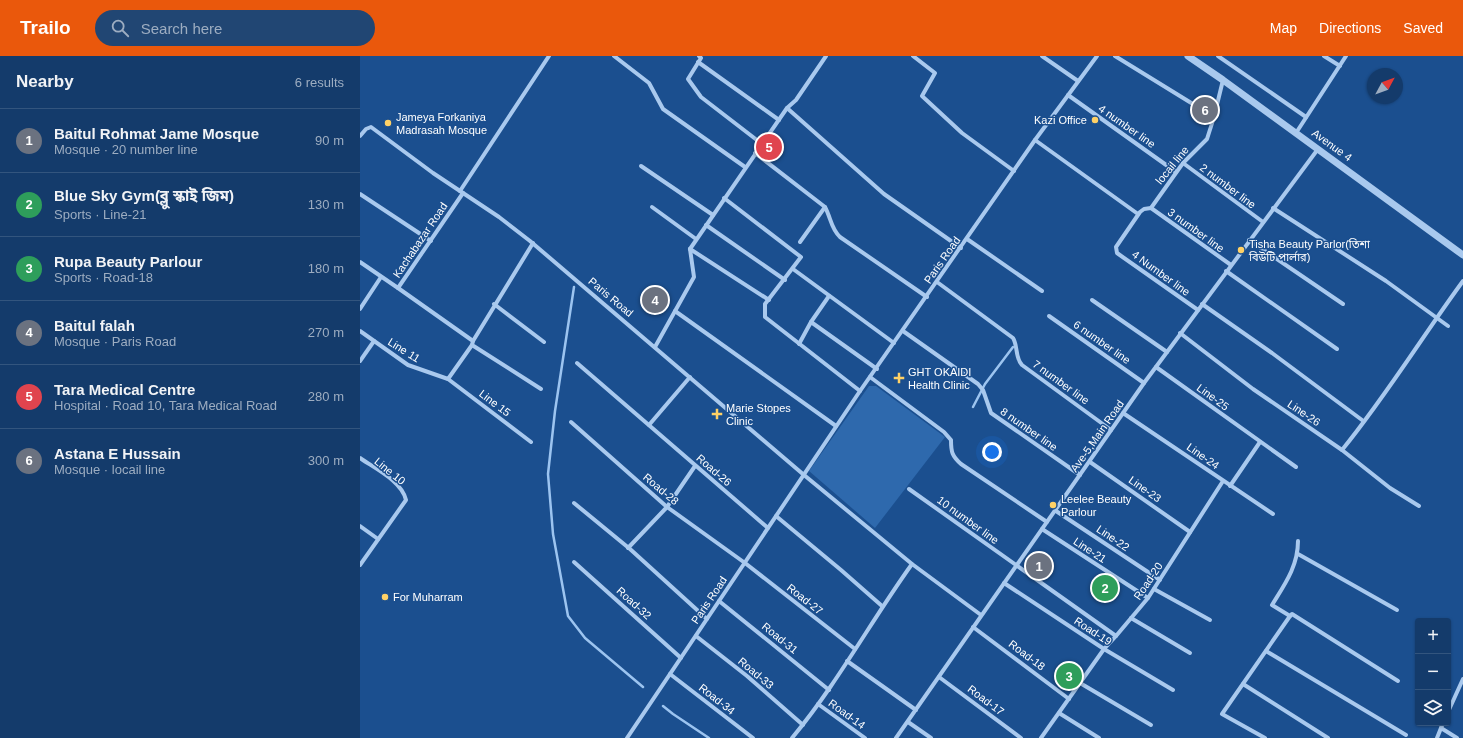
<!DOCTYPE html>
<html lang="en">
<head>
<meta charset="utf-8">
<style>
	body { margin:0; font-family:Arial,"Noto Sans Bengali",sans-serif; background:#214673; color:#f1f3f6 }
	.controls { position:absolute; right:12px; bottom:12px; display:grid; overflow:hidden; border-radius:4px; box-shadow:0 1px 3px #0004 }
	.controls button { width:36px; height:36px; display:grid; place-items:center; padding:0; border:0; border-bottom:1px solid #33557e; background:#143b6b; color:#f1f3f6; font:20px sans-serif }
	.compass { position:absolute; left:1007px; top:12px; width:36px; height:36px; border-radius:50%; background:#143b6b; box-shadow:0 1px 3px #0004; rotate:49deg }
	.you { position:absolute; left:632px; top:396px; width:14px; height:14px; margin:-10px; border:3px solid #fff; border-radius:50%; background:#1a73e8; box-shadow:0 0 0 6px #1a73e833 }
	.badge { display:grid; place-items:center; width:26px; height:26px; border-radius:50%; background:#ea580c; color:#fff; font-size:13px; font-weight:700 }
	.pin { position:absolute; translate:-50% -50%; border:2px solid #fff; box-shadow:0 1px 4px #0006 }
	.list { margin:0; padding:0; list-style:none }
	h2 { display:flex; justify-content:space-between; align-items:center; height:52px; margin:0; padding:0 16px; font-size:17px }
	h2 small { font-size:13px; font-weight:400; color:#9dadc1 }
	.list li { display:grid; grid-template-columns:26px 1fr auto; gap:12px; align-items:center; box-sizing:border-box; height:64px; padding:0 16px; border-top:1px solid #33557e }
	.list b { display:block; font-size:15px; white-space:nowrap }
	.list p { margin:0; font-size:13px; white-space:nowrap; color:#9dadc1 }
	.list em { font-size:13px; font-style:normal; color:#9dadc1 }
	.icon { flex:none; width:22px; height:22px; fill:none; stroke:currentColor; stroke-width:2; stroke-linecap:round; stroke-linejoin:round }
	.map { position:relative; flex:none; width:1103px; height:682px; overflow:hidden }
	header { display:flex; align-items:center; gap:24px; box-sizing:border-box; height:56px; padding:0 20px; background:#ea580c; color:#fff }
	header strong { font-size:19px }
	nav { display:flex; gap:22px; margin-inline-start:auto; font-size:14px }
	.search { width:280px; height:36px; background:#214673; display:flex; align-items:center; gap:10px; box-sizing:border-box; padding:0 14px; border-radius:22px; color:#9dadc1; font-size:15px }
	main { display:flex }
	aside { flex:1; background:#143b6b }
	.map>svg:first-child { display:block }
	.green { fill:#2e69ad }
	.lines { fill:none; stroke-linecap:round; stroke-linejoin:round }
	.stream { stroke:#9cc4f0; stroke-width:2.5 }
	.minor { stroke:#a9c9ee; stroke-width:4 }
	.tertiary { stroke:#a9c9ee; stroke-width:7 }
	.poi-dot { fill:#ffd166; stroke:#1b4f8f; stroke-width:1.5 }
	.labels { text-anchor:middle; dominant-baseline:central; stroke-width:3; stroke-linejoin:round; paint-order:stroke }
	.poi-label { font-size:11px; fill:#fff; stroke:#1b4f8f; text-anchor:start }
	.street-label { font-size:11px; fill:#fff; stroke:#1b4f8f }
</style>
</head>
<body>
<header>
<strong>Trailo</strong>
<div class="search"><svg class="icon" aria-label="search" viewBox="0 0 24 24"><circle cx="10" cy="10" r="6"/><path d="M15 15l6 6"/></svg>Search here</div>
<nav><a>Map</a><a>Directions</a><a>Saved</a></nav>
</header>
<main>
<aside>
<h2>Nearby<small>6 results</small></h2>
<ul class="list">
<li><span class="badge" style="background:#6b7280">1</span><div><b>Baitul Rohmat Jame Mosque</b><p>Mosque · 20 number line</p></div><em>90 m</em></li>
<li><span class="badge" style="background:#2e9e5b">2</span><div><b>Blue Sky Gym(ব্লু স্কাই জিম)</b><p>Sports · Line-21</p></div><em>130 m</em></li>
<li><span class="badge" style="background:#2e9e5b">3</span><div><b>Rupa Beauty Parlour</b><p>Sports · Road-18</p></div><em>180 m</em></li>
<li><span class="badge" style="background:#6b7280">4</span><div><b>Baitul falah</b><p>Mosque · Paris Road</p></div><em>270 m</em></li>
<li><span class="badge" style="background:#e0444e">5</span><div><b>Tara Medical Centre</b><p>Hospital · Road 10, Tara Medical Road</p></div><em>280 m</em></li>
<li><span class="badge" style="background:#6b7280">6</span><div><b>Astana E Hussain</b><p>Mosque · locail line</p></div><em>300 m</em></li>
</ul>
</aside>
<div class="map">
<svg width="1103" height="682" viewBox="0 0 1103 682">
	<rect width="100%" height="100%" fill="#1b4f8f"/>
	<path class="green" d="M 509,330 L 516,330 L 585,381 L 515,472 L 449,415 Z"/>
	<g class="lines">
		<g class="stream">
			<path d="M 214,231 L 195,355 L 188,418 L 193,478 L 208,560 L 225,582 L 283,631"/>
			<path d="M 613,351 L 625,328 L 653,291"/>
			<path d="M 303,650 L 313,658 L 349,682"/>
		</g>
		<g class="minor">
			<path d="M 254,0 L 289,27 L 303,53 L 385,111"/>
			<path d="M 339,0 L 341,2 L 328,23 L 341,41 L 402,88"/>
			<path d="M 553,0 L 575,17 L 562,40 L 602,77 L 654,115"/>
			<path d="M 682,0 L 718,25"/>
			<path d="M 755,0 L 854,61"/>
			<path d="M 858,0 L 946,61"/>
			<path d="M 964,0 L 980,10"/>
			<path d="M 338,6 L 419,64"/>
			<path d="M 708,39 L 816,116"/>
			<path d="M 427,52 L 524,138 L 601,192"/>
			<path d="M 936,77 L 986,0"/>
			<path d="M 0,80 L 6,73 L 11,71 L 73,117 L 139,161 L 170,185 L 444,419 L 552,508 L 621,559"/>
			<path d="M 675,84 L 778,158"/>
			<path d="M 395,97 L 465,151 L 440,186"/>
			<path d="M 823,107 L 903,166"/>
			<path d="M 281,110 L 353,159"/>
			<path d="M 100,135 L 189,0"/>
			<path d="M 103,137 L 38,232 L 113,285 L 112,289 L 181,333"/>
			<path d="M 0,138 L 71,185"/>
			<path d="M 364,142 L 441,201 L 405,248 L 405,261 L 500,335"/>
			<path d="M 292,151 L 336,183"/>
			<path d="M 465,151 C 471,162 471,173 480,181 L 567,241"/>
			<path d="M 791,152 L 871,209"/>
			<path d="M 913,152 L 1026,225 L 1088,270"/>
			<path d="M 346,169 L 425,224"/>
			<path d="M 607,183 L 682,235"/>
			<path d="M 889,184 L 983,248"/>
			<path d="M 330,193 L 427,52 L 436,44 L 466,0"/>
			<path d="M 330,193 L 409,244"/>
			<path d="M 0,206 L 38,232"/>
			<path d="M 433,213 L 534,287"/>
			<path d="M 866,215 L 977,293"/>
			<path d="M 577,226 L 653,282 C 658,290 655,302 662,309 L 751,374"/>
			<path d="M 732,244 L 807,296"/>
			<path d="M 134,248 L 184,286"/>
			<path d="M 842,248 L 912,297 L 1002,364"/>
			<path d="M 0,253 L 21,221"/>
			<path d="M 838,254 L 757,197 L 756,191 L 780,156 L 784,153 L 791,152 L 823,107 L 847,83 L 854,61 L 863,24"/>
			<path d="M 315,255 L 476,370"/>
			<path d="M 689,260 L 784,327"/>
			<path d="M 451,266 L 469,240"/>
			<path d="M 0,275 L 48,309 L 88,323 L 112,289"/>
			<path d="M 543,275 L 618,328 L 623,334 L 631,357 L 720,419"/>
			<path d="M 820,277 L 893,333 L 982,394 L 1030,432 L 1059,450"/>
			<path d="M 113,285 L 173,187"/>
			<path d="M 439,288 L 451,266 L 517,313"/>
			<path d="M 295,291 L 334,221 L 330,193"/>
			<path d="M 0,305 L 14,285"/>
			<path d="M 217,307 L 408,472"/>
			<path d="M 796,311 L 936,411"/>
			<path d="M 510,321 L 584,376 L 591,384 C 591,396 592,400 601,408 L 687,466"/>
			<path d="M 88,323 L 171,386"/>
			<path d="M 763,357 L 913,458"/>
			<path d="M 211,366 L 307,451 L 385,507 L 495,593"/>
			<path d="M 289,369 L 330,321"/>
			<path d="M 982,394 C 1026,340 1062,281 1103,225"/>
			<path d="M 0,402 C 14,412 42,425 46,444 L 0,509"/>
			<path d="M 730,406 L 830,476"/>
			<path d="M 870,430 L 900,386"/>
			<path d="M 549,433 L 756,580 L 744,593 L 681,682"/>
			<path d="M 214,447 L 270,493 L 347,563"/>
			<path d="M 696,455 L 800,524"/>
			<path d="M 416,460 L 481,514 L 522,550"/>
			<path d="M 0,470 L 18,483"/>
			<path d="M 682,473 L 788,542"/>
			<path d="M 268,492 L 307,451 L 335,410"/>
			<path d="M 938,498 L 1037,554"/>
			<path d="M 214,506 L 321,602"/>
			<path d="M 644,527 L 744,593 L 813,634"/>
			<path d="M 794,533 L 850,564"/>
			<path d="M 359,545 L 469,634"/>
			<path d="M 930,560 L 932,558 L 1038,625"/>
			<path d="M 771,562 L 830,597"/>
			<path d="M 613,571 L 709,643"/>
			<path d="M 336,580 L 387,620 L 443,669"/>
			<path d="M 756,580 L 788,542 L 863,425"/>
			<path d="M 906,595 L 1046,679"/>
			<path d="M 487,605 L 556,654"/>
			<path d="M 310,618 L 393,682"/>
			<path d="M 579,621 L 661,682"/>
			<path d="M 720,627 L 791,669"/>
			<path d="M 883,628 L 968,682"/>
			<path d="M 458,648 L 505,682"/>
			<path d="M 1088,656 L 1103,623"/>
			<path d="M 699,657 L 739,682"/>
			<path d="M 548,666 L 571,682"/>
			<path d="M 1081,672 L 1097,682"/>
			<path d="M 267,682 L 500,335 L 675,84 L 737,0"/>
			<path d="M 432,682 C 477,628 511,565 552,508"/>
			<path d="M 536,682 L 784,327 L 958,93"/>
			<path d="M 905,682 L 862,658 L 930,560 L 912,549 C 925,528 938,510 938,485"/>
			<path d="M 1077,682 L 1083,667"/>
		</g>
		<path class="tertiary" d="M 828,0 L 863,24 L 1103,199"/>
	</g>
	<g class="poi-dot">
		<circle cx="735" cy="64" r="4"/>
		<circle cx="28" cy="67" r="4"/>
		<circle cx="881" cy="194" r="4"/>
		<path d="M537 316h4v4h4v4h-4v4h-4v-4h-4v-4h4z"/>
		<path d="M355 352h4v4h4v4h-4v4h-4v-4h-4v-4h4z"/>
		<circle cx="693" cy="449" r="4"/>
		<circle cx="25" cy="541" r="4"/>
	</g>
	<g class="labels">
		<g class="poi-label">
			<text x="36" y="61">Jameya Forkaniya<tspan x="36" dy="13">Madrasah Mosque</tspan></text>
			<text x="727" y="64" text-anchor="end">Kazi Office</text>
			<text x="889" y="188">Tisha Beauty Parlor(তিশা<tspan x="889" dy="13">বিউটি পার্লার)</tspan></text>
			<text x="548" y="316">GHT OKAIDI<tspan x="548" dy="13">Health Clinic</tspan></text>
			<text x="366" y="352">Marie Stopes<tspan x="366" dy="13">Clinic</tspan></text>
			<text x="701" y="443">Leelee Beauty<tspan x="701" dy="13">Parlour</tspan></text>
			<text x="33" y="541">For Muharram</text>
		</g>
		<g class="street-label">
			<text transform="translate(767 70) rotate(35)">4 number line</text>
			<text transform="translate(972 89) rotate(36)">Avenue 4</text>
			<text transform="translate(812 109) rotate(-51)">locail line</text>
			<text transform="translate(868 130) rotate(37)">2 number line</text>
			<text transform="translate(836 174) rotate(36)">3 number line</text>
			<text transform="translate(60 184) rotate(-56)">Kachabazar Road</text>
			<text transform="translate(582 204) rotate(-55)">Paris Road</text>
			<text transform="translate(801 217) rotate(36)">4 Number line</text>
			<text transform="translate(251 241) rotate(40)">Paris Road</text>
			<text transform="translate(742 286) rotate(35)">6 number line</text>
			<text transform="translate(44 294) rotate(32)">Line 11</text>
			<text transform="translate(701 326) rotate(36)">7 number line</text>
			<text transform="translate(853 341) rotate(36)">Line-25</text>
			<text transform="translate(135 347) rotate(37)">Line 15</text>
			<text transform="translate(944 357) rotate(34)">Line-26</text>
			<text transform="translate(669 373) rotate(35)">8 number line</text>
			<text transform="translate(737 380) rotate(-55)">Ave-5,Main Road</text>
			<text transform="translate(843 400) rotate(35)">Line-24</text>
			<text transform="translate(354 414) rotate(41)">Road-26</text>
			<text transform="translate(30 415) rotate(39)">Line 10</text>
			<text transform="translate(301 433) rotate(40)">Road-28</text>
			<text transform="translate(785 433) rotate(35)">Line-23</text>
			<text transform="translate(608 464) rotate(36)">10 number line</text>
			<text transform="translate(753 482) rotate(34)">Line-22</text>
			<text transform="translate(730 494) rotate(33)">Line-21</text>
			<text transform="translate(788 525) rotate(-56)">Road-20</text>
			<text transform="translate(445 543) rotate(38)">Road-27</text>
			<text transform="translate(349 544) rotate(-56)">Paris Road</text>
			<text transform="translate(274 547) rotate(42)">Road-32</text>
			<text transform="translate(733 575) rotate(33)">Road-19</text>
			<text transform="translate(420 582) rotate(39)">Road-31</text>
			<text transform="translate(667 599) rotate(37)">Road-18</text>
			<text transform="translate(396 617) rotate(40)">Road-33</text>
			<text transform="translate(357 643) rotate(38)">Road-34</text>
			<text transform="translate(626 644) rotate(37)">Road-17</text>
			<text transform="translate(487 658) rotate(36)">Road-14</text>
		</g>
	</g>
</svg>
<div class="controls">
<button>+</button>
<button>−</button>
<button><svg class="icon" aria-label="layers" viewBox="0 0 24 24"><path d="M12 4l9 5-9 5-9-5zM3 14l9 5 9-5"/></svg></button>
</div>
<svg class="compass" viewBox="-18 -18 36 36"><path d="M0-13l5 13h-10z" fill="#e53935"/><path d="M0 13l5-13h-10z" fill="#9dadc1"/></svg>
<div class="you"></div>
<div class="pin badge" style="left:679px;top:510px;background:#6b7280">1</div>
<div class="pin badge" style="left:745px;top:532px;background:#2e9e5b">2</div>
<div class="pin badge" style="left:709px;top:620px;background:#2e9e5b">3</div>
<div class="pin badge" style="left:295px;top:244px;background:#6b7280">4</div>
<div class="pin badge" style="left:409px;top:91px;background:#e0444e">5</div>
<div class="pin badge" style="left:845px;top:54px;background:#6b7280">6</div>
</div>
</main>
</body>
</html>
